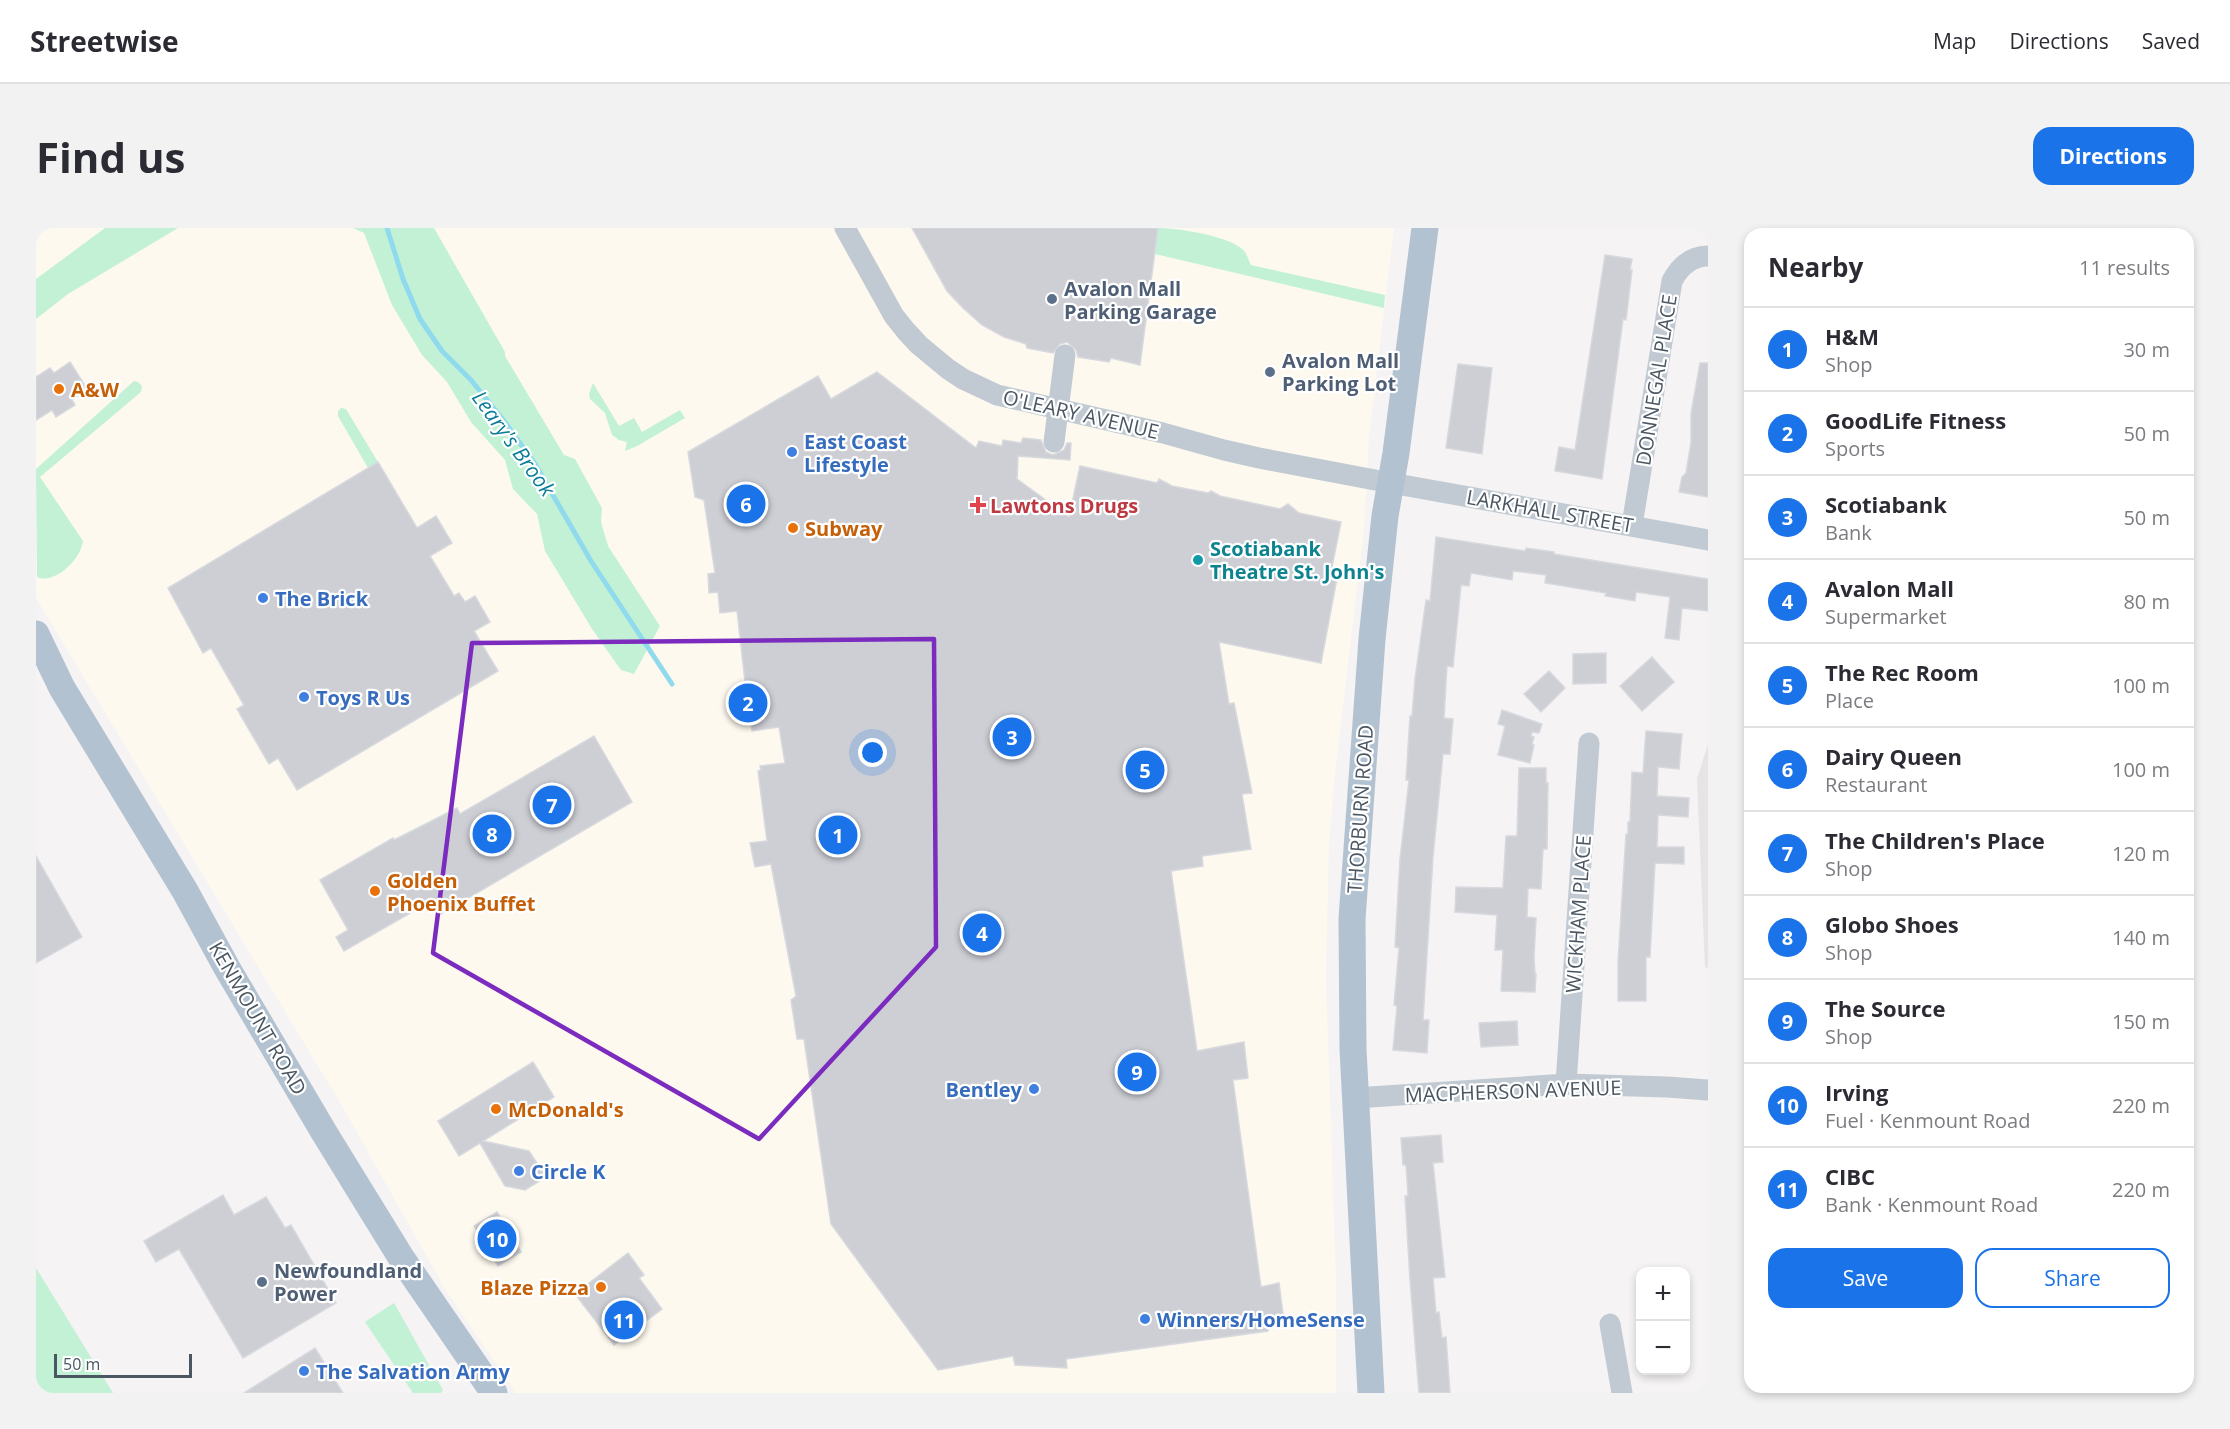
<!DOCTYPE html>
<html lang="en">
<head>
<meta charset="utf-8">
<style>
	body { margin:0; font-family:"Open Sans",sans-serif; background:#f2f2f3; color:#2b2b33 }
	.controls { position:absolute; right:18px; bottom:18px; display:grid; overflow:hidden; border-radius:12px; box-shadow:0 3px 9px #0003 }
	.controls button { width:54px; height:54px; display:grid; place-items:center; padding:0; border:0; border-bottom:2px solid #e1e1e2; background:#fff; color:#2b2b33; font:30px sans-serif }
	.scale { position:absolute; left:18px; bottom:15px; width:138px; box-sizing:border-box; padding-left:6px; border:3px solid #4a5661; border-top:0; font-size:16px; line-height:21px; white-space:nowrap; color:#4a5661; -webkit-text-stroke:4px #fff; paint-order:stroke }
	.you { position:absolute; left:837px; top:525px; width:21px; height:21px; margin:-15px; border:4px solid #fff; border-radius:50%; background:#1a73e8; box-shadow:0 0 0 9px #1a73e833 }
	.badge { display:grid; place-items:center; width:39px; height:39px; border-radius:50%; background:#1a73e8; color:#fff; font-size:20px; font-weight:700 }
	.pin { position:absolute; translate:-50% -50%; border:3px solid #fff; box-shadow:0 2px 6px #0006 }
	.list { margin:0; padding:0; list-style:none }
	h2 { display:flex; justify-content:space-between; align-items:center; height:78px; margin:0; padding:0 24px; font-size:26px }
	h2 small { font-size:20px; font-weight:400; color:#7c7c81 }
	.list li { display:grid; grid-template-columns:39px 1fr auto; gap:18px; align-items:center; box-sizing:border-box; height:84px; padding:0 24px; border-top:2px solid #e1e1e2 }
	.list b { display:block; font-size:22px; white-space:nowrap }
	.list p { margin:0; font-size:20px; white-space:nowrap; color:#7c7c81 }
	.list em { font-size:20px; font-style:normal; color:#7c7c81 }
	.actions { display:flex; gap:12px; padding:18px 24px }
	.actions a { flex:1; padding:14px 0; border:2px solid #1a73e8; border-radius:18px; text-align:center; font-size:21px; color:#1a73e8 }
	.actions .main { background:#1a73e8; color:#fff }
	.map { position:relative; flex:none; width:1672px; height:1165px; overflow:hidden; border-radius:18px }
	header { display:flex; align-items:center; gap:36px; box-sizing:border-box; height:84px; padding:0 30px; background:#fff; border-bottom:2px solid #e1e1e2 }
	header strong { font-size:28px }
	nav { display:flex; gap:33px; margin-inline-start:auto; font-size:21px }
	.intro { display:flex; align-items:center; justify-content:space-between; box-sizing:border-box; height:144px; padding:0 36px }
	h1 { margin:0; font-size:42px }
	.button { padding:15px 27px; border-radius:18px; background:#1a73e8; color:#fff; font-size:21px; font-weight:700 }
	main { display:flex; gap:36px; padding:0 36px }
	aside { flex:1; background:#fff; border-radius:18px; box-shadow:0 3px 9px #0003 }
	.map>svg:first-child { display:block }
	.commercial { fill:#fdf9ef }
	.education { fill:#e6e4e5 }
	.green { fill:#c3f1d5 }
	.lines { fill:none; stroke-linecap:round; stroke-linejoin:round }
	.stream { stroke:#90daee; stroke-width:5 }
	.building { fill:#cdcfd5; stroke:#d7d9de; stroke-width:1.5 }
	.minor { stroke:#c1cad2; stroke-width:21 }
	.major { stroke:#b3c2d1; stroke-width:27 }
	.minor-bridge { stroke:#c1cad2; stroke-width:21 }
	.marked { fill:none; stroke:#7b2cbf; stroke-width:4.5; stroke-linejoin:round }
	.service-dot { fill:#5c6f8a; stroke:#fff; stroke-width:2 }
	.food-dot { fill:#e8710a; stroke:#fff; stroke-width:2 }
	.shop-dot { fill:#3f7fe0; stroke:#fff; stroke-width:2 }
	.health-dot { fill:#e0444e; stroke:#fff; stroke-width:2 }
	.culture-dot { fill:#0f9aa8; stroke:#fff; stroke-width:2 }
	.labels { text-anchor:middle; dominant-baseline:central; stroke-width:4.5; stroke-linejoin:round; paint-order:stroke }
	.service-label { font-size:20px; font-weight:bold; fill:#4e5e75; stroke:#fff; text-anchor:start }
	.street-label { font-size:20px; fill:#4a5661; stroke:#fff }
	.food-label { font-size:20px; font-weight:bold; fill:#c56008; stroke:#fff; text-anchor:start }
	.shop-label { font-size:20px; font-weight:bold; fill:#366cbe; stroke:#fff; text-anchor:start }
	.health-label { font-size:20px; font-weight:bold; fill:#be3a42; stroke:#fff; text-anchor:start }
	.culture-label { font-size:20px; font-weight:bold; fill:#0d838f; stroke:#fff; text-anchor:start }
	.water-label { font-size:21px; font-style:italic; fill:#0c7c9b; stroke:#fff }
</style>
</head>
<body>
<header>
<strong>Streetwise</strong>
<nav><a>Map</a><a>Directions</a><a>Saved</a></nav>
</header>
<div class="intro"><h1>Find us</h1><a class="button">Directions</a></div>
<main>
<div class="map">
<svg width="1672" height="1165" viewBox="0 0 1672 1165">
	<rect width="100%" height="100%" fill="#f5f3f3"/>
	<path class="commercial" d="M 0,0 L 1358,0 L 1333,209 L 1328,300 L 1299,547 L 1293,616 L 1290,750 L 1300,1050 L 1300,1165 L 480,1165 L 409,1061 L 306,878 L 0,370 Z"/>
	<path class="education" d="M 1672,516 L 1672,740 L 1669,739 L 1661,551 Z"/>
	<g class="green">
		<path d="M 69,0 L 142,0 L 32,66 L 0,91 L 0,51 Z"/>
		<path d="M 317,0 L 398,0 L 469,124 L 469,128 L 528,227 L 539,231 L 566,280 L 565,294 L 572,318 L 624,398 L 598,446 L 585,442 L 556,401 L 509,323 L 501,286 L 477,261 L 469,232 L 435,194 L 411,154 L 386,127 L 356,77 L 328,5 Z"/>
		<path d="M 1122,0 C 1141,0 1197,8 1209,24 C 1211,27 1213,33 1215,37 L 1349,67 L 1348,80 L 1119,26 Z"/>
		<path d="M 98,153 L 102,154 L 106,158 L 105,164 L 4,249 L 47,313 C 45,331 19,357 1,349 L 0,241 Z"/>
		<path d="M 557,155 L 583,198 L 598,190 L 606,204 L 644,182 L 649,190 L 601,218 L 589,223 L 591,214 L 583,212 L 576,207 L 569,185 L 554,171 L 553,166 Z"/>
		<path d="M 305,180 L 310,181 L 342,234 L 332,240 L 302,188 L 302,183 Z"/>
		<path d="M 0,1040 L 77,1165 L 0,1165 Z"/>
		<path d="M 358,1075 L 407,1162 L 405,1165 L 377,1165 L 329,1094 Z"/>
	</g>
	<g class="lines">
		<path class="stream" d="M 351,0 L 367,51 L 384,91 L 406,123 L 435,152 L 468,193 L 499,236 L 555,333 L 636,456"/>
	</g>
	<g class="building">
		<path d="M 876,0 L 1122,0 L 1104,137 L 1075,130 L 1073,134 L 1042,129 L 1040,122 L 1031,114 L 1024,116 L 1017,125 L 991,120 L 990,116 L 968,109 L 946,97 L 927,80 L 911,63 Z"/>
		<path d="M 1569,27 L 1596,31 L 1594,42 L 1596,42 L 1590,92 L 1587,91 L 1566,251 L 1519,243 L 1523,219 L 1539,222 Z"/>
		<path d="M 34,134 L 50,159 L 41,164 L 43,167 L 36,172 L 39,177 L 20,189 L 16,182 L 0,192 L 0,149 L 14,140 L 18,145 Z"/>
		<path d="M 1664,135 L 1672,135 L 1672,269 L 1643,264 L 1646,249 L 1650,245 L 1655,214 L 1655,185 Z"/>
		<path d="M 1422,136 L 1456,140 L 1446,226 L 1410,220 Z"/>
		<path d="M 841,144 L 940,220 L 943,213 L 966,218 L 967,212 L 985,215 L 987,210 L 1005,212 L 1010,224 L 1017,227 L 1028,222 L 1031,215 L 1035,215 L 1034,232 L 982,228 L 981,251 L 1033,289 L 1044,238 L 1121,255 L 1123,251 L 1136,258 L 1172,265 L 1175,263 L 1184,268 L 1244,281 L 1252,276 L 1263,285 L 1305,294 L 1295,344 L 1302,345 L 1285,435 L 1183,414 L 1193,476 L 1198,475 L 1216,565 L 1206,566 L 1215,621 L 1166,628 L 1167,638 L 1135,643 L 1161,823 L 1208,814 L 1212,850 L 1197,852 L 1225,1059 L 1243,1055 L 1247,1086 L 1230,1090 L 1232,1103 L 1030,1131 L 1031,1140 L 979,1137 L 977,1128 L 902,1142 L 795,996 L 768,811 L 761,811 L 755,772 L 760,768 L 735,636 L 719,639 L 714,615 L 731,613 L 722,543 L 725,542 L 724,538 L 749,535 L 743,499 L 716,503 L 714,490 L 709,491 L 705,472 L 711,471 L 701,383 L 684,385 L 682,364 L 673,365 L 672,346 L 679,345 L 668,272 L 659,269 L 652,224 L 782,148 L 795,171 Z"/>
		<path d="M 342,234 L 381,300 L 400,288 L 416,315 L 394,328 L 418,368 L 423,365 L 429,374 L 439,368 L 454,394 L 438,403 L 462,443 L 261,562 L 242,530 L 233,536 L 201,481 L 208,477 L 175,420 L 167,425 L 132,360 Z"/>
		<path d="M 1400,309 L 1489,323 L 1490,320 L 1518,324 L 1518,326 L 1672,351 L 1672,383 L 1646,380 L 1643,412 L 1629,410 L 1634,369 L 1600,364 L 1599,373 L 1569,368 L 1570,365 L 1509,355 L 1510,347 L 1477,343 L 1476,352 L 1435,345 L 1433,358 L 1425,357 L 1417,439 L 1411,438 L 1408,490 L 1417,491 L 1414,526 L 1407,526 L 1397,629 L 1387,792 L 1393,792 L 1391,825 L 1357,822 L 1361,778 L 1358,777 L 1363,720 L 1359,719 L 1364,631 L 1373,552 L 1370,552 L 1374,488 L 1376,488 L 1379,451 L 1390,372 L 1394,373 Z"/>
		<path d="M 1570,425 L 1570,455 L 1537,456 L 1537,426 Z"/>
		<path d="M 1616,429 L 1638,454 L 1606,483 L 1584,458 Z"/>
		<path d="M 1513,443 L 1529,460 L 1505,484 L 1488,466 Z"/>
		<path d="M 1466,482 L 1506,496 L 1503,505 L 1496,504 L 1495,508 L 1498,509 L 1496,516 L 1498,517 L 1494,535 L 1462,527 L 1469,498 L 1462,496 Z"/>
		<path d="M 1610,503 L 1646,506 L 1643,541 L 1622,539 L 1621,568 L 1653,570 L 1652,589 L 1622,587 L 1621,619 L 1648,619 L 1648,636 L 1619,635 L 1614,729 L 1610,729 L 1610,773 L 1582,773 L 1582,734 L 1590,606 L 1592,606 L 1592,594 L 1594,594 L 1596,544 L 1607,545 Z"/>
		<path d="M 558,508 L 596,574 L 405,686 L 397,672 L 308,723 L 300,709 L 312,702 L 284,652 L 357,610 L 358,612 L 421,580 L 424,586 Z"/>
		<path d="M 1483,540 L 1510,540 L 1510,555 L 1512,555 L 1511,621 L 1507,621 L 1505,661 L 1492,660 L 1491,689 L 1500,690 L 1498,730 L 1499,746 L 1500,746 L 1499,764 L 1465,763 L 1467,722 L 1459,722 L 1461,687 L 1419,684 L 1420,659 L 1467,660 L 1470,608 L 1481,608 Z"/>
		<path d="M 0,628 L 46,709 L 0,735 Z"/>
		<path d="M 1481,793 L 1482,817 L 1445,819 L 1443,795 Z"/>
		<path d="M 497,834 L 518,869 L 447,913 L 493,923 L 510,949 L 489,962 L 469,958 L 444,915 L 423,928 L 402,893 Z"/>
		<path d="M 1405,907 L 1407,934 L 1397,935 L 1409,1049 L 1397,1050 L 1400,1085 L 1403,1084 L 1406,1110 L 1410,1109 L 1414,1165 L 1383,1165 L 1374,1052 L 1369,968 L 1372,968 L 1370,937 L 1367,937 L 1365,910 Z"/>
		<path d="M 187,967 L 198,987 L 230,969 L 249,1000 L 255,997 L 300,1075 L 207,1130 L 143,1021 L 120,1034 L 108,1013 Z"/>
		<path d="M 461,984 L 485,1024 L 462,1038 L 438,998 Z"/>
		<path d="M 592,1025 L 608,1047 L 603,1050 L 626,1081 L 578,1117 L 539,1066 Z"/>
		<path d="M 279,1120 L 307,1165 L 208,1165 Z"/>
	</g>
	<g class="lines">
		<g class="minor">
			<path d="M 809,0 L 858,88 L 870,103 L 883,117 L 912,141 L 927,151 L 961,167 L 1127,205 L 1188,222 L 1223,230 L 1355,255 L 1672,312"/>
			<path d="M 1596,297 L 1636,53 C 1644,38 1655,28 1672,28"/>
			<path d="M 1530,856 L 1553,515"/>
			<path d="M 1319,870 L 1530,856 L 1631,859 L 1672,862"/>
			<path d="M 1574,1096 L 1586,1165"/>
		</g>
		<g class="major">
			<path d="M 0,406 L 26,460 L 149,663 L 191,740 L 289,906 L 366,1031 L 458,1165"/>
			<path d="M 1335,1165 L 1317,821 L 1316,691 L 1336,411 L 1349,288 L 1360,225 L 1389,0"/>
		</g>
		<path class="minor-bridge" d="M 1018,214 L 1029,127"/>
	</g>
	<path class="marked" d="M 898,411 L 900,719 L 723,911 L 397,725 L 436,415 Z"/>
	<g class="service-dot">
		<circle cx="1016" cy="71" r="6"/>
		<circle cx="1234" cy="144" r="6"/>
		<circle cx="226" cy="1054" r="6"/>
	</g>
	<g class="food-dot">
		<circle cx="23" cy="161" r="6"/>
		<circle cx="757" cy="300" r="6"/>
		<circle cx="339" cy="663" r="6"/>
		<circle cx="460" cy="881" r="6"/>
		<circle cx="565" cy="1059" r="6"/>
	</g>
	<g class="shop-dot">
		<circle cx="756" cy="224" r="6"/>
		<circle cx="227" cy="370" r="6"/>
		<circle cx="268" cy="469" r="6"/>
		<circle cx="998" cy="861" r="6"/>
		<circle cx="483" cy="943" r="6"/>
		<circle cx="1109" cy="1091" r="6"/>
		<circle cx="268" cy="1143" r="6"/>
	</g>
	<path class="health-dot" d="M939 268h6v6h6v6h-6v6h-6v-6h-6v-6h6z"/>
	<circle class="culture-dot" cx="1162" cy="332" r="6"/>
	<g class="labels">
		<g class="service-label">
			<text x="1028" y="60">Avalon Mall<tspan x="1028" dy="23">Parking Garage</tspan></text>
			<text x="1246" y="132">Avalon Mall<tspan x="1246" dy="23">Parking Lot</tspan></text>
			<text x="238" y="1042">Newfoundland<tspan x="238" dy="23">Power</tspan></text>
		</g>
		<g class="street-label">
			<text transform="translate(1620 152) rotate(-81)">DONNEGAL PLACE</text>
			<text transform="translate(1045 186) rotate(13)">O'LEARY AVENUE</text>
			<text transform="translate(1514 283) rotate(10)">LARKHALL STREET</text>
			<text transform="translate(1324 581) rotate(-86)">THORBURN ROAD</text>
			<text transform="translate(1542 686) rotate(-86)">WICKHAM PLACE</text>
			<text transform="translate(222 790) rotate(60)">KENMOUNT ROAD</text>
			<text transform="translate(1477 863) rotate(-2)">MACPHERSON AVENUE</text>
		</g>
		<g class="food-label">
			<text x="35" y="161">A&amp;W</text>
			<text x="769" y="300">Subway</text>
			<text x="351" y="652">Golden<tspan x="351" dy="23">Phoenix Buffet</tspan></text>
			<text x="472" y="881">McDonald's</text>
			<text x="553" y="1059" text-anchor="end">Blaze Pizza</text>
		</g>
		<g class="shop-label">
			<text x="768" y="213">East Coast<tspan x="768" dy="23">Lifestyle</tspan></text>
			<text x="239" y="370">The Brick</text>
			<text x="280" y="469">Toys R Us</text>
			<text x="986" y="861" text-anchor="end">Bentley</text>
			<text x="495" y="943">Circle K</text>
			<text x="1121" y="1091">Winners/HomeSense</text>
			<text x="280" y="1143">The Salvation Army</text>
		</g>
		<g class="health-label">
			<text x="954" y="277">Lawtons Drugs</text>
		</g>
		<g class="culture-label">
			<text x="1174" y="320">Scotiabank<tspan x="1174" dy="23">Theatre St. John's</tspan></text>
		</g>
		<g class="water-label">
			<text transform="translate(478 215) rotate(54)">Leary's Brook</text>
		</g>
	</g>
</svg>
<div class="controls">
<button>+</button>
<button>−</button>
</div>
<div class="scale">50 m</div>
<div class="you"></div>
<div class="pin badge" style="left:802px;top:607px">1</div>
<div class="pin badge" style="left:712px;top:475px">2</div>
<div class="pin badge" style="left:976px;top:509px">3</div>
<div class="pin badge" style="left:946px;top:705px">4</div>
<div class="pin badge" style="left:1109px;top:542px">5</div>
<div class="pin badge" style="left:710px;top:276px">6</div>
<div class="pin badge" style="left:516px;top:577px">7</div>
<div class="pin badge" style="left:456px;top:606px">8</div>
<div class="pin badge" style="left:1101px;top:844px">9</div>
<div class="pin badge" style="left:461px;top:1011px">10</div>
<div class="pin badge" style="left:588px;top:1092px">11</div>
</div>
<aside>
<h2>Nearby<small>11 results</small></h2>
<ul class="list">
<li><span class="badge">1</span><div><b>H&amp;M</b><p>Shop</p></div><em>30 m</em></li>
<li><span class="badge">2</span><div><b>GoodLife Fitness</b><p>Sports</p></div><em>50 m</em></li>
<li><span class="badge">3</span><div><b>Scotiabank</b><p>Bank</p></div><em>50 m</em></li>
<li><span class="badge">4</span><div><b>Avalon Mall</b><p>Supermarket</p></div><em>80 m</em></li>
<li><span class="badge">5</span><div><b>The Rec Room</b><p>Place</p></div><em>100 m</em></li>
<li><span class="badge">6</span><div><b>Dairy Queen</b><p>Restaurant</p></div><em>100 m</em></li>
<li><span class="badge">7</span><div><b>The Children's Place</b><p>Shop</p></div><em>120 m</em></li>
<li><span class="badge">8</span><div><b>Globo Shoes</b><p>Shop</p></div><em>140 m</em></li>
<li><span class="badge">9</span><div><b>The Source</b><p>Shop</p></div><em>150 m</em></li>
<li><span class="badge">10</span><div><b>Irving</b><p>Fuel · Kenmount Road</p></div><em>220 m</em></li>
<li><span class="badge">11</span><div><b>CIBC</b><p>Bank · Kenmount Road</p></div><em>220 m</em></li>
</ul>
<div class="actions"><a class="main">Save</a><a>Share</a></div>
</aside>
</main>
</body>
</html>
